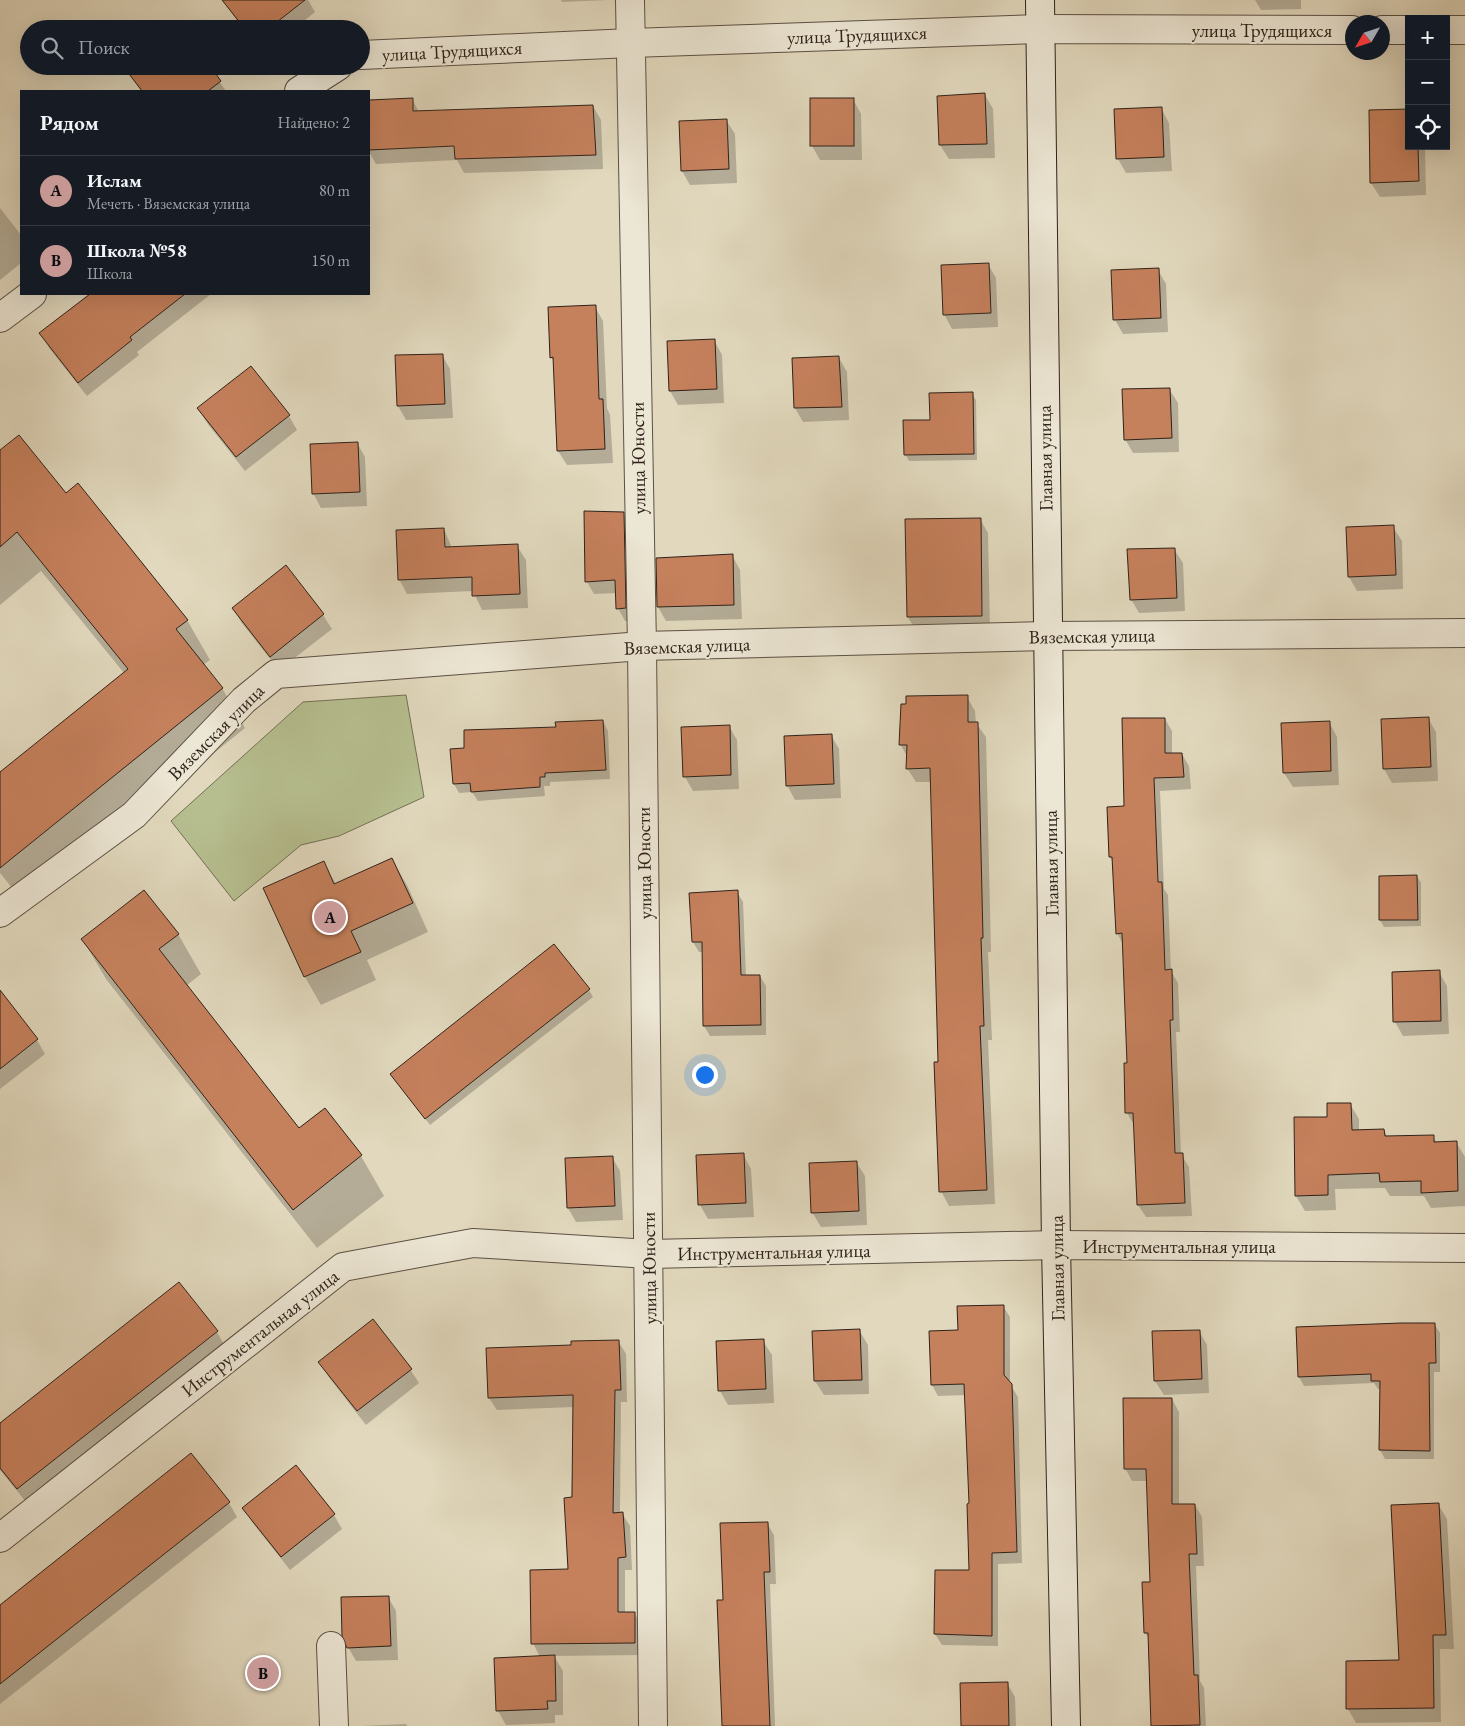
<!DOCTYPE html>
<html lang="ru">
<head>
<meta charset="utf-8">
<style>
	body { margin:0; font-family:"EB Garamond",serif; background:#242831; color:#f1f3f6 }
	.controls { position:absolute; right:15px; top:15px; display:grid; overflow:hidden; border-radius:0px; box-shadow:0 5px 20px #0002 }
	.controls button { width:45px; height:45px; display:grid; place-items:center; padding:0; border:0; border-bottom:1px solid #363941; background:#171b24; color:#f1f3f6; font:25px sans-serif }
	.compass { position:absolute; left:1345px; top:15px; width:45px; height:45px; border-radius:50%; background:#171b24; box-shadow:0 5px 20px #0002; rotate:231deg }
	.you { position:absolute; left:704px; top:1074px; width:18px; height:18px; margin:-12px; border:4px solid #fff; border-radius:50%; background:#1a73e8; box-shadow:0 0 0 8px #1a73e833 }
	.badge { display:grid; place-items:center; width:32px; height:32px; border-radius:50%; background:#c59692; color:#111; font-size:16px; font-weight:700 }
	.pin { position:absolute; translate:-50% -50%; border:2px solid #fff; box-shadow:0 1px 5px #0006 }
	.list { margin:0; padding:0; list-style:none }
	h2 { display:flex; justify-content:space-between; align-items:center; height:65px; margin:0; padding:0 20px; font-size:21px }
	h2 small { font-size:16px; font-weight:400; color:#9ea1a6 }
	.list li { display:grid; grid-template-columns:32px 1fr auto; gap:15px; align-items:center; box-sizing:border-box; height:70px; padding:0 20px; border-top:1px solid #363941 }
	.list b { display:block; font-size:19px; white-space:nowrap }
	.list p { margin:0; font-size:16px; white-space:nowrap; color:#9ea1a6 }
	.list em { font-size:16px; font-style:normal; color:#9ea1a6 }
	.icon { flex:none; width:28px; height:28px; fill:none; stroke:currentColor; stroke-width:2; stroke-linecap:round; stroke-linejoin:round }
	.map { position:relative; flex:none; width:1465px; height:1726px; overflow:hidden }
	.search { position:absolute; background:#171b24; box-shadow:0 5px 20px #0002; left:20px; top:20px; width:350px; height:55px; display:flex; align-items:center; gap:12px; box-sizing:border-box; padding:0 18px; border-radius:28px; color:#9ea1a6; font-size:19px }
	.panel { position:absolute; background:#171b24; box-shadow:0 5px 20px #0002; left:20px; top:90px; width:350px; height:205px; border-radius:0px }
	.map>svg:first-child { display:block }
	.green { fill:#b6be8f; stroke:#727054 }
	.shadow { fill:#0003 }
	.building { fill:#c5805c; stroke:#2f221a }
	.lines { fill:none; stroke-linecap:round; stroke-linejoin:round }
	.street-casing { stroke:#5c5043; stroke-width:30 }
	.secondary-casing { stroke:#2f221a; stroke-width:30 }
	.street { stroke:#ece6d4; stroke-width:28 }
	.secondary { stroke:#ece6d4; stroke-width:28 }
	.labels { text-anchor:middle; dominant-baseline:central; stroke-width:4; stroke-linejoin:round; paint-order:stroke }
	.street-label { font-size:19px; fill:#2f221a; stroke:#ece6d4 }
</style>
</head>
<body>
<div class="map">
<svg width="1465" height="1726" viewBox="0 0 1465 1726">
	<rect width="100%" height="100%" fill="#e1d8bd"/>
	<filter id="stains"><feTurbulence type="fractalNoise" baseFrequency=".004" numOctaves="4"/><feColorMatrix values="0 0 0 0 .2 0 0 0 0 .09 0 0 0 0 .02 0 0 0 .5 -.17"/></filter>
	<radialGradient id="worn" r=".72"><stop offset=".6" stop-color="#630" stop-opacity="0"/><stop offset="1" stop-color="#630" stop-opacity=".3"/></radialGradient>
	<path class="green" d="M 406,695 L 424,797 L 339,836 L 301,845 L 234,901 L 171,821 L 303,702 Z"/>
	<g class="shadow">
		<path d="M 222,0 L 308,0 L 315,12 L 294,29 L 243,29 Z"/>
		<path d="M 561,0 L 608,0 L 562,2 Z"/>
		<path d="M 1255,0 L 1301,0 L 1301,9 L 1261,10 Z"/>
		<path d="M 208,66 L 226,91 L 141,91 L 131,74 Z"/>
		<path d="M 985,95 L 993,109 L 995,158 L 949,159 L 940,145 L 938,97 Z"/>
		<path d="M 412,99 L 419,112 L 593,106 L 601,120 L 603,169 L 464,173 L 457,160 L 376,164 L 369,152 L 369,101 Z"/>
		<path d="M 853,99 L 861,114 L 862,160 L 820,160 L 812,146 Z"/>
		<path d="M 1161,108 L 1169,123 L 1172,171 L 1126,173 L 1118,159 Z"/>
		<path d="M 726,120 L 735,134 L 737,183 L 690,185 L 682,171 Z"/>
		<path d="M 1409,146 L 1425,146 L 1426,195 L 1380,197 L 1371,183 Z"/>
		<path d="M 0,208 L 21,235 L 21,263 L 0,280 Z"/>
		<path d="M 988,264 L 996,278 L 998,327 L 952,329 L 944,314 Z"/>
		<path d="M 1158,270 L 1166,284 L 1168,332 L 1123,334 L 1115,320 Z"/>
		<path d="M 92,294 L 211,294 L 137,352 L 139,355 L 87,396 L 49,348 L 41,334 Z"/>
		<path d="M 595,307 L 603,321 L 607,408 L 610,415 L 613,463 L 567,465 L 558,451 L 555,364 L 551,357 Z"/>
		<path d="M 714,340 L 722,355 L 724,403 L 678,405 L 670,391 L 668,342 Z"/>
		<path d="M 442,355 L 450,369 L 453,418 L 406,420 L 398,406 Z"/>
		<path d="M 839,358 L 847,372 L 849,420 L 803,422 L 795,408 Z"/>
		<path d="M 1169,389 L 1178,403 L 1179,452 L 1133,453 L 1125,439 Z"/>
		<path d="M 972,394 L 976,400 L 977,460 L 909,461 L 905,454 L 931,421 Z"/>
		<path d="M 199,409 L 289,416 L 297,430 L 245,471 L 207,423 Z"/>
		<path d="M 357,443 L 365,457 L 367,506 L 321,508 L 313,493 Z"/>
		<path d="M 0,452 L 187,620 L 210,660 L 203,665 L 222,688 L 245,728 L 26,905 L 0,873 L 0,773 L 124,673 L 41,571 L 0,605 Z"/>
		<path d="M 623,513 L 630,526 L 632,621 L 625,621 L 618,608 L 617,593 L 594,594 L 587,582 Z"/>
		<path d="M 980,519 L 988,533 L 990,630 L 916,631 L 908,617 Z"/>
		<path d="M 1393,527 L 1402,541 L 1403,589 L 1357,591 L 1349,577 L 1347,528 Z"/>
		<path d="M 444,529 L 452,548 L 517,546 L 526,560 L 528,608 L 482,610 L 473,591 L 407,594 L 399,579 Z"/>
		<path d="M 1174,549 L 1183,563 L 1185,611 L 1139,613 L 1131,599 Z"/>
		<path d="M 732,555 L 740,570 L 742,619 L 666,621 L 658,607 L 657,559 Z"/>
		<path d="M 286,567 L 323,615 L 332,629 L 279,670 L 241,622 L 233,608 Z"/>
		<path d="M 967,697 L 975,711 L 976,723 L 986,737 L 991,952 L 988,952 L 992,1040 L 988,1040 L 995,1204 L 949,1206 L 941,1191 L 932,782 L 916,782 L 907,768 L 908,758 L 900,744 Z"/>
		<path d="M 1428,718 L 1436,732 L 1438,781 L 1392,783 L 1384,769 Z"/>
		<path d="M 1165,719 L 1172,731 L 1172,754 L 1182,754 L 1189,766 L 1191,789 L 1160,791 L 1164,889 L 1168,895 L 1171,971 L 1178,983 L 1180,1032 L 1176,1032 L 1181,1154 L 1189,1167 L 1192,1216 L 1146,1217 L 1138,1205 L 1134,1125 L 1127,1113 L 1128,1064 L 1124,946 L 1117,933 L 1114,864 L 1110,857 L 1125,807 Z"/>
		<path d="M 603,721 L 608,731 L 610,779 L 550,782 L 550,786 L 544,786 L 545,796 L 478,801 L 472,792 L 459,793 L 454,784 L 557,729 Z"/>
		<path d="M 1329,722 L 1337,737 L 1339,785 L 1293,787 L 1284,773 Z"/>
		<path d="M 729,726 L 737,740 L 739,789 L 693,791 L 685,777 Z"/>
		<path d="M 831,735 L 839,749 L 841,798 L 795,800 L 787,785 Z"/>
		<path d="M 392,859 L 408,887 L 428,932 L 367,960 L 376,980 L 321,1005 L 305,977 L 265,888 L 323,862 L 336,884 Z"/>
		<path d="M 1417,876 L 1421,883 L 1421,926 L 1384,927 L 1380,920 L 1380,877 Z"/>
		<path d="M 737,892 L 743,902 L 746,976 L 760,976 L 766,986 L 766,1035 L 710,1036 L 704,1026 L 703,952 L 699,952 L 693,942 L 691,894 Z"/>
		<path d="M 178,934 L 201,974 L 186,986 L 298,1130 L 324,1109 L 361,1156 L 384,1196 L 317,1248 L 106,979 L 83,940 Z"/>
		<path d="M 1439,972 L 1447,986 L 1449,1034 L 1403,1036 L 1395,1022 L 1393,973 Z"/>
		<path d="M 589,990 L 593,997 L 430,1125 L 392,1074 Z"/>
		<path d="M 0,992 L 37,1040 L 45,1054 L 0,1089 Z"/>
		<path d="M 1350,1104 L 1359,1119 L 1359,1131 L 1384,1130 L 1387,1137 L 1433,1136 L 1437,1143 L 1456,1142 L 1465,1157 L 1465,1206 L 1431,1208 L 1424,1196 L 1390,1196 L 1385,1188 L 1335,1189 L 1336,1210 L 1305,1211 L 1296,1196 L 1328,1118 Z"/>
		<path d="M 743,1154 L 751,1169 L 754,1217 L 708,1219 L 700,1205 Z"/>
		<path d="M 612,1157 L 620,1171 L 623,1220 L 576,1222 L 568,1208 Z"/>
		<path d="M 856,1162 L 865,1176 L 867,1225 L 821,1227 L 812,1212 Z"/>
		<path d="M 1003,1306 L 1010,1317 L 1010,1384 L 1018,1397 L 1022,1563 L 998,1564 L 998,1646 L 942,1645 L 935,1634 L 970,1572 L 970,1505 L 966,1395 L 938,1396 L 932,1385 L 959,1331 Z"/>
		<path d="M 1435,1325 L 1440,1333 L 1440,1372 L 1434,1372 L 1434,1459 L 1385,1459 L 1380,1450 L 1381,1389 L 1378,1389 L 1374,1383 L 1304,1386 L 1299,1377 L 1297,1328 Z"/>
		<path d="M 859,1330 L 868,1345 L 869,1394 L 824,1395 L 815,1381 L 814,1332 Z"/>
		<path d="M 1199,1331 L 1207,1345 L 1209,1393 L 1164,1395 L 1155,1381 L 1153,1332 Z"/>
		<path d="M 217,1332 L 225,1346 L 26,1502 L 0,1470 L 0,1424 Z"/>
		<path d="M 618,1341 L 626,1354 L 627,1402 L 621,1402 L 620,1514 L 622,1513 L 630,1526 L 632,1570 L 625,1570 L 625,1613 L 634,1613 L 642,1626 L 642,1655 L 554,1656 L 563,1671 L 563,1715 L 555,1715 L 555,1723 L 506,1725 L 498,1711 L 495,1659 L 540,1657 L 533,1643 L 569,1571 L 574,1407 L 497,1410 L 489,1398 L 572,1346 Z"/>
		<path d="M 763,1341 L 772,1355 L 774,1403 L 728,1405 L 720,1391 Z"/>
		<path d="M 320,1362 L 410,1369 L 419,1383 L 366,1425 L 328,1376 Z"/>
		<path d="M 1172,1399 L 1179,1412 L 1179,1505 L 1195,1505 L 1202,1517 L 1204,1566 L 1196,1566 L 1200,1681 L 1204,1688 L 1206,1726 L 1153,1726 L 1149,1639 L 1145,1632 L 1151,1583 L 1148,1481 L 1132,1481 L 1125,1468 Z"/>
		<path d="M 296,1467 L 334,1515 L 342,1529 L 290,1570 L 252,1522 L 244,1508 Z"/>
		<path d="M 229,1503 L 237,1517 L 0,1704 L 0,1606 Z"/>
		<path d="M 1438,1504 L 1447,1519 L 1454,1649 L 1440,1649 L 1441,1722 L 1356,1723 L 1348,1709 L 1401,1661 Z"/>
		<path d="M 767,1523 L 774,1535 L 776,1584 L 770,1584 L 775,1726 L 724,1726 L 724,1601 Z"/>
		<path d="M 388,1597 L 396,1611 L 398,1660 L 356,1661 L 348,1647 Z"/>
		<path d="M 1007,1683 L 1015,1697 L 1016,1726 L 963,1726 Z"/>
		<path d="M 406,1724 L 407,1726 L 362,1726 Z"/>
	</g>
	<g class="building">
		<path d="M 222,0 L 305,0 L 268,29 L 245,29 Z"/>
		<path d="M 123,66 L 210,66 L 221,81 L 208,91 L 142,91 Z"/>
		<path d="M 985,93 L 987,144 L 939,145 L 937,96 Z"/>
		<path d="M 413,98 L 413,111 L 593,105 L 596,155 L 455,159 L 454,146 L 369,150 L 369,100 Z"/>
		<rect x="810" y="98" width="44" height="48"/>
		<path d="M 1162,107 L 1164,157 L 1116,159 L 1114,109 Z"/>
		<path d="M 1409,109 L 1409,146 L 1418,146 L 1419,181 L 1370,183 L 1369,110 Z"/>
		<path d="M 727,119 L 729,169 L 681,171 L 679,121 Z"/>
		<path d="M 989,263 L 991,313 L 943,315 L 941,265 Z"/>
		<path d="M 1159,268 L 1161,318 L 1113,320 L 1111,270 Z"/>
		<path d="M 90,294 L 185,294 L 130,337 L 132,340 L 78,383 L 39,333 Z"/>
		<path d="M 596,305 L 599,399 L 603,399 L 605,449 L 557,451 L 553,357 L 550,358 L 548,307 Z"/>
		<path d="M 715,339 L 717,389 L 669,391 L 667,341 Z"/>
		<path d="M 443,354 L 445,404 L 397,406 L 395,355 Z"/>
		<path d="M 839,356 L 842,407 L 794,408 L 792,358 Z"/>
		<path d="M 251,366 L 290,415 L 236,457 L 197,408 Z"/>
		<path d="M 1170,388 L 1172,438 L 1124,440 L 1122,389 Z"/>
		<path d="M 973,392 L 974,454 L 904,455 L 903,420 L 930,420 L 929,393 Z"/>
		<path d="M 19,435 L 66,493 L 78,483 L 188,620 L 176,629 L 223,688 L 0,868 L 0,772 L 128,669 L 17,532 L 0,547 L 0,450 Z"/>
		<path d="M 358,442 L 360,492 L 312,494 L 310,444 Z"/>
		<path d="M 584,511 L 624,512 L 626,608 L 616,609 L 615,580 L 585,582 Z"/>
		<path d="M 981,518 L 982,616 L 907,617 L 905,519 Z"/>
		<path d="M 1394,525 L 1396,575 L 1348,577 L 1346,527 Z"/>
		<path d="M 444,528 L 445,547 L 518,544 L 520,594 L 472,596 L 472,577 L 398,580 L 396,530 Z"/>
		<path d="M 1175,548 L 1177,598 L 1130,600 L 1127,549 Z"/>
		<path d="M 733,554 L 734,605 L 657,607 L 656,558 Z"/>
		<path d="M 286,565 L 324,614 L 270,657 L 232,608 Z"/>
		<path d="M 968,695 L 968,722 L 978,722 L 983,938 L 981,938 L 984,1026 L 980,1026 L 987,1190 L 939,1192 L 934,1062 L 938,1062 L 930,768 L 906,769 L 907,745 L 899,745 L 901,704 L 906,704 L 906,696 Z"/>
		<path d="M 1429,717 L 1431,767 L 1383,769 L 1381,719 Z"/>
		<path d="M 1122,718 L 1165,718 L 1165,753 L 1182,753 L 1184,777 L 1154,778 L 1158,882 L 1162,882 L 1165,970 L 1172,969 L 1173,1020 L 1170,1020 L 1175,1153 L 1183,1153 L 1185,1203 L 1137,1205 L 1133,1113 L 1125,1113 L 1124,1063 L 1127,1063 L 1122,933 L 1116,934 L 1112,857 L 1109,857 L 1107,807 L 1124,806 Z"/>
		<path d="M 603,720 L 606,770 L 545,773 L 545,777 L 540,777 L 540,787 L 471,792 L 470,783 L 453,784 L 450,749 L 464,748 L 464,730 L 556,727 L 555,722 Z"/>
		<path d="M 1330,721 L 1331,771 L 1283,773 L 1281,723 Z"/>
		<path d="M 730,725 L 731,775 L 683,777 L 681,727 Z"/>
		<path d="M 832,734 L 834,784 L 786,786 L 784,736 Z"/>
		<path d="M 392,858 L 413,903 L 351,931 L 361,952 L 304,977 L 263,888 L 324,861 L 334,884 Z"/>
		<path d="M 1417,875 L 1418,920 L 1379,920 L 1379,876 Z"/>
		<path d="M 144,890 L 179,934 L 159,949 L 299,1128 L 325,1108 L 362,1155 L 293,1210 L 81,939 Z"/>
		<path d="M 738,890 L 741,975 L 760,975 L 761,1025 L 703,1026 L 702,942 L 692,942 L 689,893 Z"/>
		<path d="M 554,944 L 590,989 L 425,1119 L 390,1074 Z"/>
		<path d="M 1440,970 L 1441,1021 L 1393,1022 L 1392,972 Z"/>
		<path d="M 0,990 L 38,1039 L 0,1069 Z"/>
		<path d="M 1327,1103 L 1351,1103 L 1352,1130 L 1384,1129 L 1385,1136 L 1434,1135 L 1434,1142 L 1457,1141 L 1458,1191 L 1421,1193 L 1421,1181 L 1380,1182 L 1379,1173 L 1328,1175 L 1328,1195 L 1295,1196 L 1294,1117 L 1327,1117 Z"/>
		<path d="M 744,1153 L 746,1203 L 698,1205 L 696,1155 Z"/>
		<path d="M 613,1156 L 615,1206 L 567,1208 L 565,1158 Z"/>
		<path d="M 857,1161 L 859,1211 L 811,1213 L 809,1163 Z"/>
		<path d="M 179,1282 L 218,1331 L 17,1489 L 0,1468 L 0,1423 Z"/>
		<path d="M 1004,1305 L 1004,1375 L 1012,1384 L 1017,1552 L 992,1553 L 992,1636 L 934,1634 L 935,1570 L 969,1570 L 967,1504 L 969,1503 L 964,1384 L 931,1385 L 929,1331 L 958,1330 L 957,1306 Z"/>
		<path d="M 373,1319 L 412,1369 L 357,1411 L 318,1362 Z"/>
		<path d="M 1401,1323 L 1435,1323 L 1436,1363 L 1429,1363 L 1430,1451 L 1379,1450 L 1380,1381 L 1371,1381 L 1371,1374 L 1298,1377 L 1296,1327 Z"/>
		<path d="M 860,1329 L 862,1380 L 814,1381 L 812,1331 Z"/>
		<path d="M 1200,1330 L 1202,1379 L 1154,1381 L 1152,1331 Z"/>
		<path d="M 764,1339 L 766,1389 L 718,1391 L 716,1341 Z"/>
		<path d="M 619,1340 L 621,1390 L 615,1390 L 613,1513 L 623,1512 L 626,1557 L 618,1558 L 618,1612 L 635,1612 L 635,1643 L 531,1644 L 530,1570 L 568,1569 L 564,1498 L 572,1497 L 573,1395 L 488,1398 L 486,1348 L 571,1345 L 571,1341 Z"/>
		<path d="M 1123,1398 L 1172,1398 L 1172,1504 L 1195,1504 L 1197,1554 L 1189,1554 L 1194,1675 L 1198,1675 L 1200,1725 L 1151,1726 L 1148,1633 L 1144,1633 L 1142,1582 L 1150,1582 L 1146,1469 L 1124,1469 Z"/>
		<path d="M 191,1453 L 230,1502 L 0,1684 L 0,1605 Z"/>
		<path d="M 296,1465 L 335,1514 L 281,1557 L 242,1508 Z"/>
		<path d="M 1439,1503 L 1446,1635 L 1433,1635 L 1434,1708 L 1346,1709 L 1346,1661 L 1399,1660 L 1391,1505 Z"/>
		<path d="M 768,1522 L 770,1572 L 764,1572 L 770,1726 L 722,1726 L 717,1600 L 723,1600 L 720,1523 Z"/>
		<path d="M 389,1596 L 391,1646 L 347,1648 L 342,1636 L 341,1597 Z"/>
		<path d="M 555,1655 L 556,1701 L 547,1701 L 548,1709 L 496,1711 L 494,1658 Z"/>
		<path d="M 1008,1682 L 1009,1726 L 961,1726 L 960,1683 Z"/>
	</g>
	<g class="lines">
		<g class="street-casing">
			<g id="street">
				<path d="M 630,0 L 642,646 L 653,1726"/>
				<path d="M 1382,30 L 1409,30"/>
				<path d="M 1446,30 L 1465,30"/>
				<path d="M 361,55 L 631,43 L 1041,29 L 1352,30"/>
				<path d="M 299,91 L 338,66"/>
				<path d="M 0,318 L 32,294"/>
				<path d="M 0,913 L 134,815 L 244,700 L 276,674 L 642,646 L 1047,636 L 1465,633"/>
				<path d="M 0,1538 L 343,1267 L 473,1243 L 649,1254 L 1056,1245 L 1465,1248"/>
				<path d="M 331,1646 L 334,1726"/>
			</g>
		</g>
		<g class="secondary-casing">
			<path id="secondary" d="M 1040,0 L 1056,1245 L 1066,1726"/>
		</g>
		<use href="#street" class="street"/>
		<use href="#secondary" class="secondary"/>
	</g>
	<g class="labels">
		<g class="street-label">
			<text x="1262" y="30">улица Трудящихся</text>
			<text transform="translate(857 35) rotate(-2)">улица Трудящихся</text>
			<text transform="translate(452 51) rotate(-3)">улица Трудящихся</text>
			<text transform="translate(638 458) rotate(-91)">улица Юности</text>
			<text transform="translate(1045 458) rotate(-91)">Главная улица</text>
			<text transform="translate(1092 636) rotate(-1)">Вяземская улица</text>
			<text transform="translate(687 646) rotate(-2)">Вяземская улица</text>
			<text transform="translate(216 732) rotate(-45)">Вяземская улица</text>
			<text transform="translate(644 863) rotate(-91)">улица Юности</text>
			<text transform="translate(1051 863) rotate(-91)">Главная улица</text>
			<text x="1179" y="1246">Инструментальная улица</text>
			<text transform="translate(774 1252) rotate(-1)">Инструментальная улица</text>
			<text transform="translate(649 1268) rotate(-91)">улица Юности</text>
			<text transform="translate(1057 1268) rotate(-91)">Главная улица</text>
			<text transform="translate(260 1333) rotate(-38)">Инструментальная улица</text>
		</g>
	</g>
	<rect width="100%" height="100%" filter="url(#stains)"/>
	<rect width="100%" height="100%" fill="url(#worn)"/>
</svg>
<div class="controls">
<button>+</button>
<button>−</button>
<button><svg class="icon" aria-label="locate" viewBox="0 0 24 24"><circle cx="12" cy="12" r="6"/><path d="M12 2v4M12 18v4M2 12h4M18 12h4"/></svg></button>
</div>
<svg class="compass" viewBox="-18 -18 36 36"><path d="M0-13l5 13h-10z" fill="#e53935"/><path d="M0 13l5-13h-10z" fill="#9ea1a6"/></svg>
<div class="you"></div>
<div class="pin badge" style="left:330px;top:917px">A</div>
<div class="pin badge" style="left:263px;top:1673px">B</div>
<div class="search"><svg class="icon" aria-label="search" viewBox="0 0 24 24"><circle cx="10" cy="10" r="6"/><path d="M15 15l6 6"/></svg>Поиск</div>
<section class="panel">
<h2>Рядом<small>Найдено: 2</small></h2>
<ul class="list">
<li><span class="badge">A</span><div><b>Ислам</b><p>Мечеть · Вяземская улица</p></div><em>80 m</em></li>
<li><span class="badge">B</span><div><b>Школа №58</b><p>Школа</p></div><em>150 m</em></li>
</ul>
</section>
</div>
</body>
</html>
